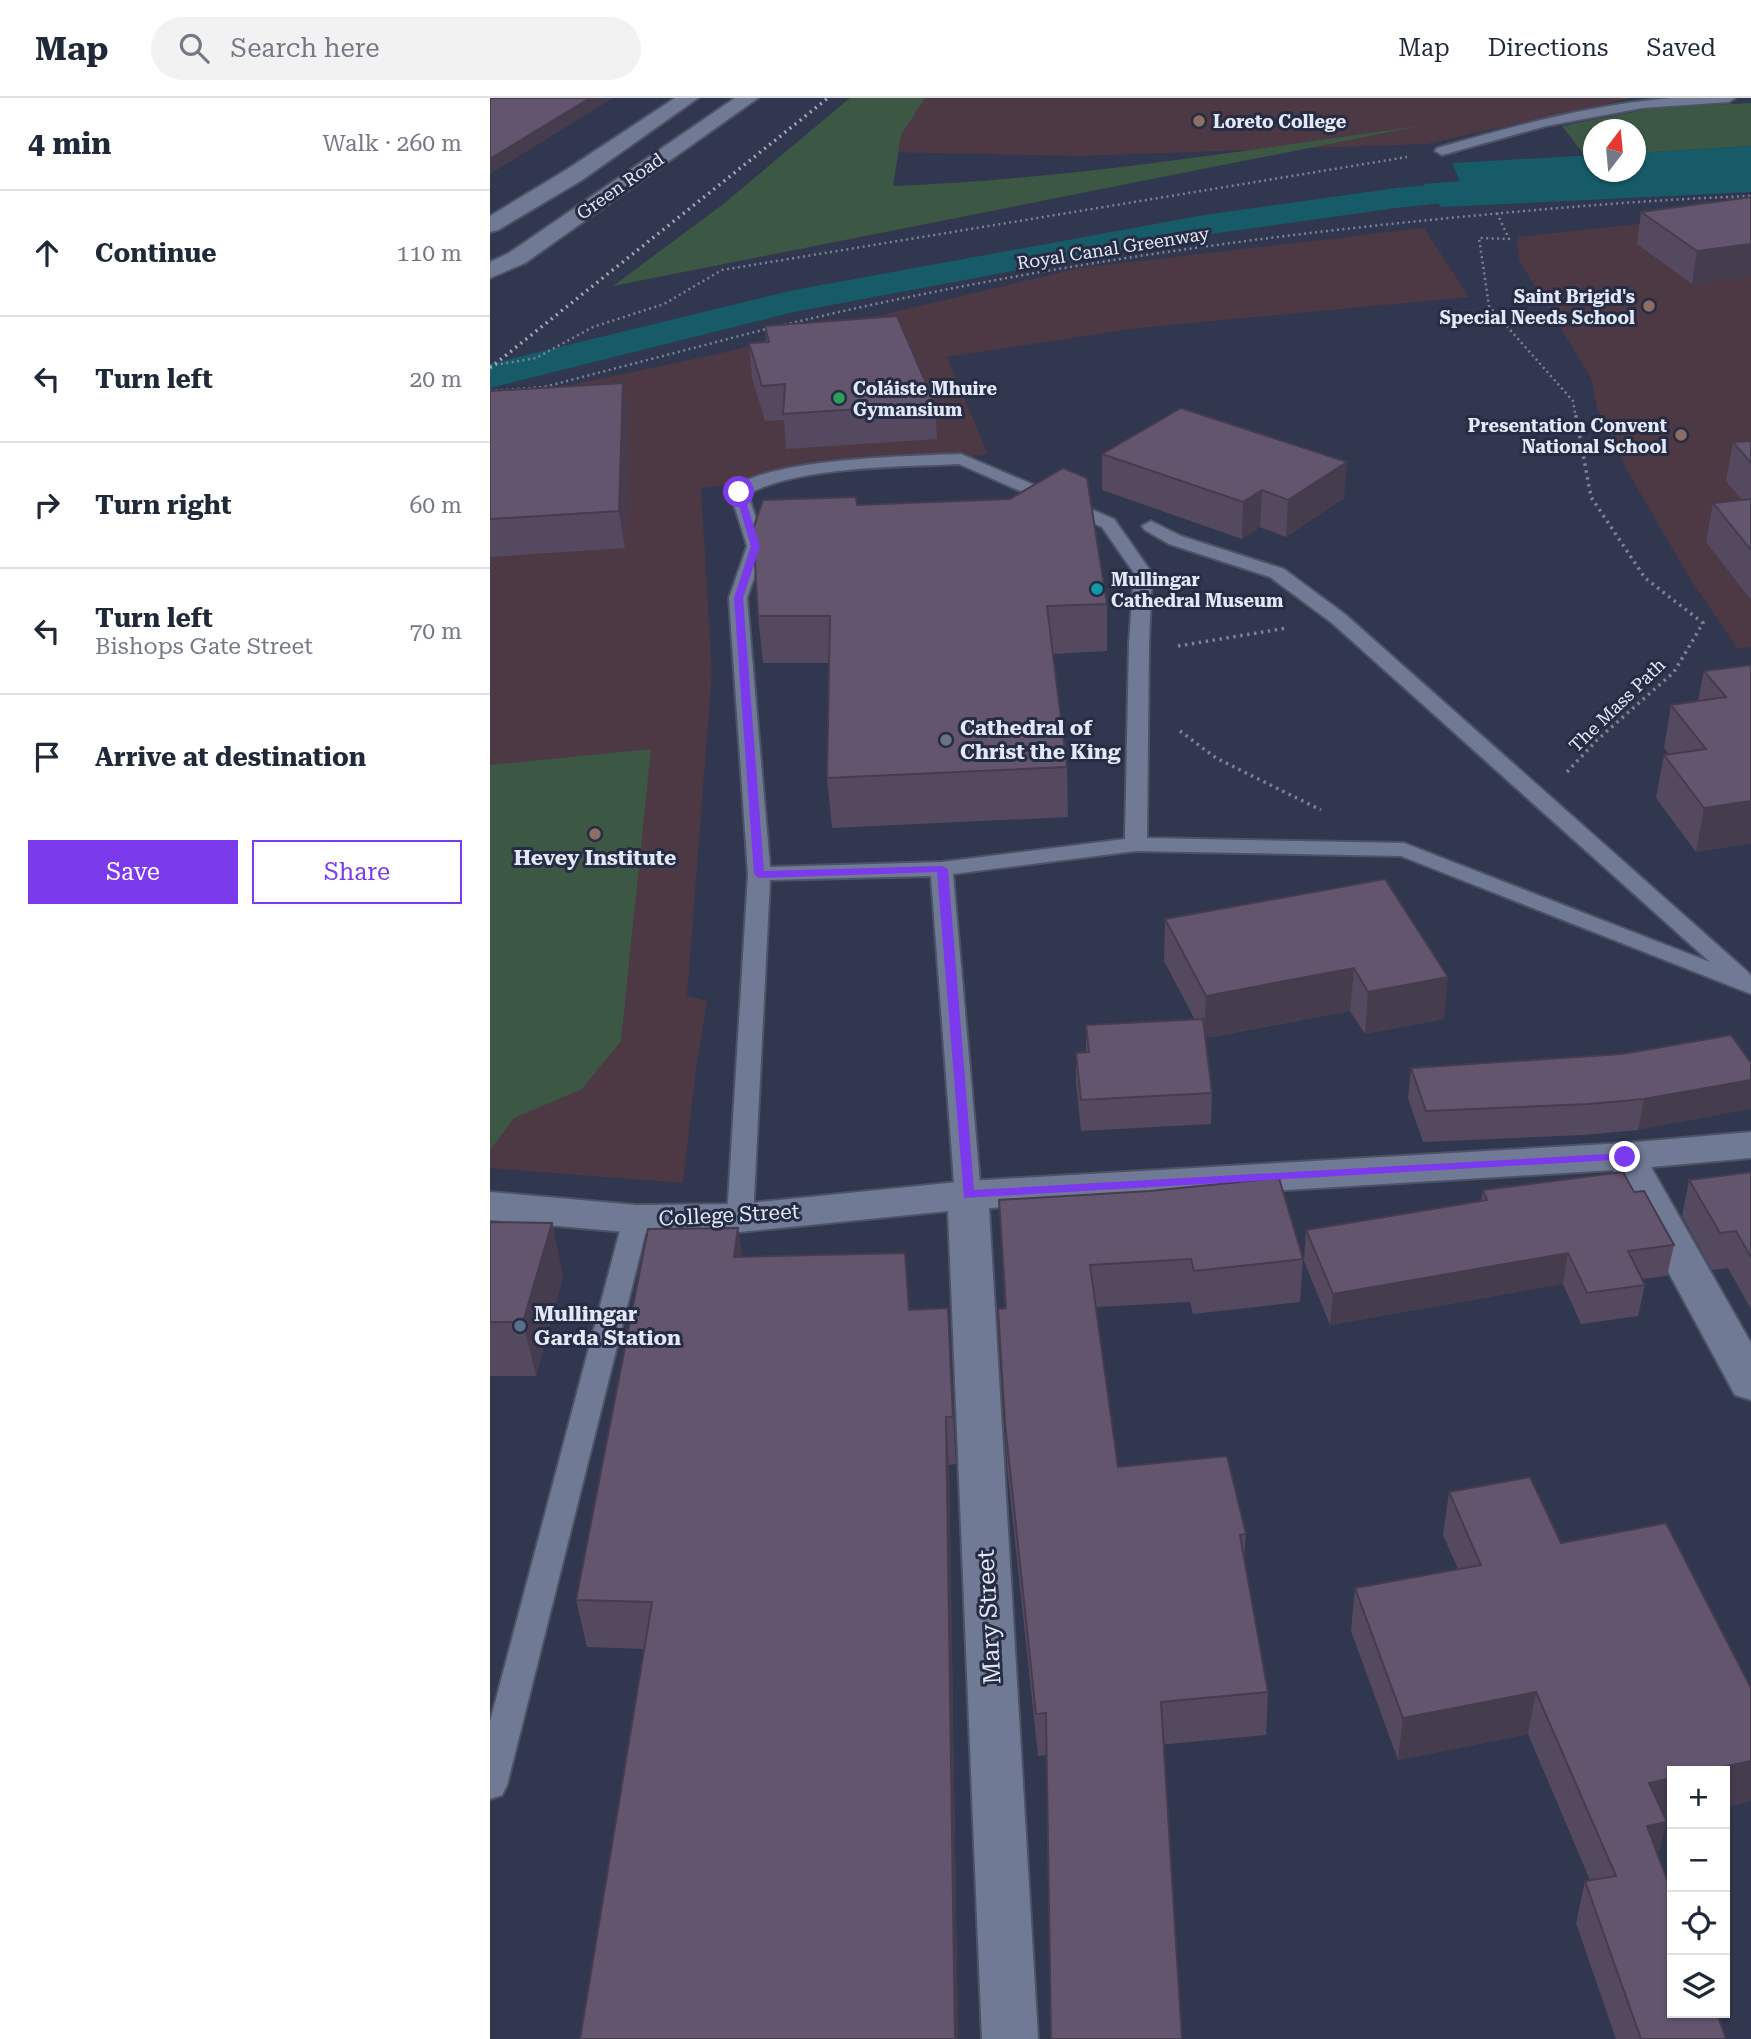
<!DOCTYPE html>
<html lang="en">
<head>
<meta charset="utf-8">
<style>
	body { margin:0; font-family:"Roboto Serif",serif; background:#f2f2f3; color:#1f2937 }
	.controls { position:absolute; right:21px; bottom:21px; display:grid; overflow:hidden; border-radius:0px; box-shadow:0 2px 5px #0004 }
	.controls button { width:63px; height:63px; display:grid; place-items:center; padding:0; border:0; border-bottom:2px solid #e0e1e3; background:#fff; color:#1f2937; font:35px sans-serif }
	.compass { position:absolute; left:1093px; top:21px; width:63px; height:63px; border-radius:50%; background:#fff; box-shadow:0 2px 5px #0004; rotate:16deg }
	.stop { position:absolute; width:21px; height:21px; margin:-16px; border:5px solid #7c3aed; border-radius:50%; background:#fff }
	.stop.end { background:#7c3aed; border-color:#fff; box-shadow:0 2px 7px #0008 }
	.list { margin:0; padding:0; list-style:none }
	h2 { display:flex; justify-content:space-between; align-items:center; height:91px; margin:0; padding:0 28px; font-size:30px }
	h2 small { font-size:23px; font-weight:400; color:#747a83 }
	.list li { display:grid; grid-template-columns:46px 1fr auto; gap:21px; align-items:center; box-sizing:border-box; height:126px; padding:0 28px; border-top:2px solid #e0e1e3 }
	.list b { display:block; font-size:26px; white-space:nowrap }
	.list p { margin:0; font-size:23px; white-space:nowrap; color:#747a83 }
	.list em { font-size:23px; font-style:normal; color:#747a83 }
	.actions { display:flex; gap:14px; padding:21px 28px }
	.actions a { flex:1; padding:16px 0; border:2px solid #7c3aed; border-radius:0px; text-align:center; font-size:24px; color:#7c3aed }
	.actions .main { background:#7c3aed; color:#fff }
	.icon { flex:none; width:38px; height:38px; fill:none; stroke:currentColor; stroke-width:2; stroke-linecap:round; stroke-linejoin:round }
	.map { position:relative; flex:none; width:1261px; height:1941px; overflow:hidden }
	header { display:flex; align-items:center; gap:42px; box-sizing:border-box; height:98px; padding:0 35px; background:#fff; border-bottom:2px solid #e0e1e3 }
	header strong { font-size:33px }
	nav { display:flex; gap:38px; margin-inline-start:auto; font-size:24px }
	.search { width:490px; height:63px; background:#f2f2f3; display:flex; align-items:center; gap:18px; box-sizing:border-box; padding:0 24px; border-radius:38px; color:#747a83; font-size:26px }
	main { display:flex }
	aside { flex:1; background:#fff }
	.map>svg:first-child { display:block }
	.education { fill:#4c3943 }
	.green { fill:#3d5745 }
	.water { fill:#175b69 }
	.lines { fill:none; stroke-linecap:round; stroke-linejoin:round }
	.canal { fill:#175b69; fill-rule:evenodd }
	.lane-casing { stroke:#4d5366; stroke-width:4 }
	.street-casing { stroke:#4d5366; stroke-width:4 }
	.secondary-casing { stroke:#4d5366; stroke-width:4 }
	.path-far1 { stroke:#7c8295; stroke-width:2.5; stroke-dasharray:2 3.5; stroke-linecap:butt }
	.path { stroke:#7c8295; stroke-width:3.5; stroke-dasharray:2.5 4.5; stroke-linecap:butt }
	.lane { fill:#717a95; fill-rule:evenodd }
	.street { fill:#717a95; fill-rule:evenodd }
	.secondary { fill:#717a95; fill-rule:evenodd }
	.rail { stroke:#a2a7b9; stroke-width:3.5; stroke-dasharray:2 4.5; stroke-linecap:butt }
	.wall { fill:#55495f }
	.shaded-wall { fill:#453c4d }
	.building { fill:#63556e; stroke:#453c4d; stroke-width:2 }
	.route { fill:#7c3aed }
	.education-dot { fill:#8d6e63; stroke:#262c43; stroke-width:2.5 }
	.leisure-dot { fill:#2e9e5b; stroke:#262c43; stroke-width:2.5 }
	.culture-dot { fill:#0f9aa8; stroke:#262c43; stroke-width:2.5 }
	.worship-dot { fill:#6b7280; stroke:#262c43; stroke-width:2.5 }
	.service-dot { fill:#5c6f8a; stroke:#262c43; stroke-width:2.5 }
	.labels { text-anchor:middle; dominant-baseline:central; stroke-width:6; stroke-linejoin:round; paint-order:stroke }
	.far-poi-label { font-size:18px; font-weight:bold; fill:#e3e8f7; stroke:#262c43; text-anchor:start }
	.far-street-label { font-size:18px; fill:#e3e8f7; stroke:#262c43 }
	.poi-label { font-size:21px; font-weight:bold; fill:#e3e8f7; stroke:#262c43; text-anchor:start }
	.street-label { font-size:21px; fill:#e3e8f7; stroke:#262c43 }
	.near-street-label { font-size:24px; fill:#e3e8f7; stroke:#262c43 }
</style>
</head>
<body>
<header>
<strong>Map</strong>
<div class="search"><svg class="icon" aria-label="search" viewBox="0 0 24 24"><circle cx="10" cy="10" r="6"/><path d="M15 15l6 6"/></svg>Search here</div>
<nav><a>Map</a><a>Directions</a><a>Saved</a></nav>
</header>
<main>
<aside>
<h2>4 min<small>Walk · 260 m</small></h2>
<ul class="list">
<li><svg class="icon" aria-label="ahead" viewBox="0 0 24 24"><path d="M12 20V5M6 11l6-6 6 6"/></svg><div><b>Continue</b></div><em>110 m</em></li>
<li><svg class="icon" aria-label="left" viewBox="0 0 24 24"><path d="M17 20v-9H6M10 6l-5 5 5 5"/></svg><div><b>Turn left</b></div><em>20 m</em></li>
<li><svg class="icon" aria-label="right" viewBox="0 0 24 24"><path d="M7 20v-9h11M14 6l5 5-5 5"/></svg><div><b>Turn right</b></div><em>60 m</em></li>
<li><svg class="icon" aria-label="left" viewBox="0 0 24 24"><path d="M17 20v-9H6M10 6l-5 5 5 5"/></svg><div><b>Turn left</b><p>Bishops Gate Street</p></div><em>70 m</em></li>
<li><svg class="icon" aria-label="arrive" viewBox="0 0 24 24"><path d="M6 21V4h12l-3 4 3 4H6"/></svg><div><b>Arrive at destination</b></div></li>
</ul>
<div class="actions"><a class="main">Save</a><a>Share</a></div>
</aside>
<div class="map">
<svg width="1261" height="1941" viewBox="0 0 1261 1941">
	<rect width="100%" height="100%" fill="#30374e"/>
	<g class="education">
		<path d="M 410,0 L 1142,0 L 937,46 L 589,58 L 335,53 Z"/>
		<path d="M 1261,114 L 1261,549 L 1248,551 L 1200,481 L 1138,374 L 1107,310 L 1101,280 L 1029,162 L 1027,139 Z"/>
		<path d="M 934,130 L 979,199 L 648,230 L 457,259 L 498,356 L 211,390 L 222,574 L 197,898 L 217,903 L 206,971 L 193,1085 L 0,1070 L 0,304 L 227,256 L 589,170 Z"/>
	</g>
	<g class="green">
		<path d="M 360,0 L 435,0 L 411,37 L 403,88 C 580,81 755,52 930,28 L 123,188 L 232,107 Z"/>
		<path d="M 1261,5 L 1261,48 L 1146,55 L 1146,32 L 1104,32 L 1103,57 L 1095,58 L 1072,28 L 1164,10 Z"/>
		<path d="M 161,651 L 131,943 L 92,991 L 24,1020 L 0,1052 L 0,667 Z"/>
	</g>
	<path class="water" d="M 1261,48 L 1261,94 L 951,109 L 934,86 L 970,83 L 962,65 L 1103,57 L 1104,74 L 1146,74 L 1146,55 Z"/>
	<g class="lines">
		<path class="canal" d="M 1024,79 L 1036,82 L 1041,89 L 1036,96 L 906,110 L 714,137 L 304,214 L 0,290 L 0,266 L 304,192 L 714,117 L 906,90 Z"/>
		<g class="lane-casing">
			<g id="lane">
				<path d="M 1183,0 L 1245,0 L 1239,4 L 1152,10 L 1056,28 L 952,57 L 945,53 L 947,50 C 1025,28 1102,6 1183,0 Z"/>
				<path d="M 471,356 L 624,421 L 662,475 L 659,545 L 657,740 L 914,745 L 1220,864 L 842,525 L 780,479 L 679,446 L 655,432 L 652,428 L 661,423 L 691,438 L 794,471 L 856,517 L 1258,874 L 1261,878 L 1261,896 L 911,758 L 646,753 L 463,776 L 491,1097 L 487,1103 L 478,1106 L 469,1103 L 465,1097 L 441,778 L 280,782 L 263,1120 L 259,1126 L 250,1129 L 241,1126 L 237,1120 L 258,776 L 239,500 L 257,448 L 240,394 C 268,360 425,358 471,356 ZM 469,366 L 612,429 L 644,475 L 639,545 L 635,741 L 452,764 L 280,769 L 257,500 L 275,448 L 258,396 C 310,368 409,369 469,366 Z"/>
				<path d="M 146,1112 L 155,1115 L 159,1121 L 17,1687 L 12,1697 L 0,1701 L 0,1624 L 133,1121 L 137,1115 Z"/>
			</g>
		</g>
		<g class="street-casing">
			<g id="street">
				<path d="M 185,0 L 208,0 L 92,82 L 8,132 L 0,134 L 0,118 L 76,72 Z"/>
				<path d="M 1261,1034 L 1261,1060 L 1161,1069 L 1261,1245 L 1261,1302 L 1245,1297 L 1123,1072 L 499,1110 L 548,1941 L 492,1941 L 458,1113 L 250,1134 L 146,1135 L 0,1122 L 0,1094 L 146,1107 L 250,1106 L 478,1083 L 1135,1045 Z"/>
			</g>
		</g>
		<g class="secondary-casing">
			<path id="secondary" d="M 245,0 L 268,0 L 35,165 L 0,180 L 0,164 L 19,155 Z"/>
		</g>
		<g class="path-far1">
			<path d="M 1007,115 L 1019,141 L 989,140 L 999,208 L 1083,303 L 1085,315"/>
			<path d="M 289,228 C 500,177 713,145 929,123 C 1040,112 1150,102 1261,98"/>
			<path d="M 0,268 L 46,260 L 103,229 L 174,206 L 232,172 L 917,59"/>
			<path d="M 0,293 L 54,289 L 280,230"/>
		</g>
		<g class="path">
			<path d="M 688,548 L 797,530"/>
			<path d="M 690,633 L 726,660 L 831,712"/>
			<path d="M 1077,674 L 1107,642 L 1184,574 L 1213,525 L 1155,480 L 1101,399 L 1085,313"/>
		</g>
		<use href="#lane" class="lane"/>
		<use href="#street" class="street"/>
		<use href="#secondary" class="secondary"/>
		<path class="rail" d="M 0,270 L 338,0"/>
	</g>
	<g class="wall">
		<path d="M 1261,99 L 1261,178 L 1202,186 L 1147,146 L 1151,114 Z"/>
		<path d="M 275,228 L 445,306 L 447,341 L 296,351 L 294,322 L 275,323 L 262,280 L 259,245 L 276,244 Z"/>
		<path d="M 133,285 L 138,321 L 135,450 L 0,459 L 0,293 Z"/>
		<path d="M 1261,343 L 1261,502 L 1216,444 L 1223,405 L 1252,402 L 1236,383 L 1243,344 Z"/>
		<path d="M 612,356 L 854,400 L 796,439 L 770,429 L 752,441 L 612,392 Z"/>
		<path d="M 367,407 L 617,506 L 617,553 L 563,556 L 577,669 L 578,719 L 342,730 L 337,680 L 339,565 L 273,565 L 268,518 Z"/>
		<path d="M 1261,567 L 1206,754 L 1166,700 L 1174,657 L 1179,656 L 1174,650 L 1181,607 L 1208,603 L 1214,573 Z"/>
		<path d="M 895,781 L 954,921 L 875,936 L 860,913 L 716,940 L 722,995 L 721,1026 L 591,1033 L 586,985 L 586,955 L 596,954 L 596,927 L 705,922 L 674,863 L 675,821 Z"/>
		<path d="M 1261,965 L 1148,1032 L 1094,1037 L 933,1044 L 918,1000 L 921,970 Z"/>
		<path d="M 1261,1074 L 1261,1211 L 1238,1170 L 1222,1172 L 1192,1118 L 1199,1082 Z"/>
		<path d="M 993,1092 L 1144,1094 L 1184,1147 L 1177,1178 L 1152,1181 L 1155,1187 L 1148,1218 L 1091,1226 L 1073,1186 L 840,1227 L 814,1163 L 816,1132 L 991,1103 Z"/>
		<path d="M 509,1102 L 813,1161 L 810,1204 L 703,1216 L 700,1204 L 606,1209 L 628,1369 L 756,1436 L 754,1462 L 778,1594 L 776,1637 L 548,1658 L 517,1368 L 508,1211 L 515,1210 Z"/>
		<path d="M 0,1124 L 62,1125 L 73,1179 L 46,1278 L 0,1278 Z"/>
		<path d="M 248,1130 L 252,1159 L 420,1212 L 458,1210 L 466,1366 L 459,1367 L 468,1941 L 90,1941 L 154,1551 L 97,1549 L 86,1502 Z"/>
		<path d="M 959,1394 L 1071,1445 L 1261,1703 L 1235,1709 L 1235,1673 L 1176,1721 L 1168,1757 L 1236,1941 L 1126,1941 L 1086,1825 L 1095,1783 L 1100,1782 L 1038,1636 L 908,1662 L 861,1533 L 865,1490 L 968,1471 L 953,1437 Z"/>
	</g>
	<g class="shaded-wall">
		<path d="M 100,0 L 123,0 L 0,76 L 0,61 Z"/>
		<path d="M 1261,146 L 1261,178 L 1202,186 L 1207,153 Z"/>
		<path d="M 133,285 L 138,321 L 135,450 L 129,413 Z"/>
		<path d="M 857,364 L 854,400 L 796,439 L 798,402 Z"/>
		<path d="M 772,392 L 770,429 L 752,441 L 753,404 Z"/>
		<path d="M 1261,703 L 1261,746 L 1206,754 L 1214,710 Z"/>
		<path d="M 864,870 L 860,913 L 714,940 L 716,898 Z"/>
		<path d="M 958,879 L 954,921 L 875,936 L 878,894 Z"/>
		<path d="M 1261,982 L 1261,1011 L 1148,1032 L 1154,1001 Z"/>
		<path d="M 62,1125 L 73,1179 L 46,1278 L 33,1224 Z"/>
		<path d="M 248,1130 L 255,1177 L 244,1159 Z"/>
		<path d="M 1078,1155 L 1073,1186 L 840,1227 L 843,1196 Z"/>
		<path d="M 458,1210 L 461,1257 L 466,1366 L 463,1319 Z"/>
		<path d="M 456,1319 L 459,1367 L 468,1941 L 465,1941 Z"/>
		<path d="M 1046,1594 L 1038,1636 L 908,1662 L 913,1620 Z"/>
		<path d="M 1261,1663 L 1261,1703 L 1235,1709 L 1235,1673 L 1214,1673 Z"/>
		<path d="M 1182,1680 L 1182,1720 L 1149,1727 L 1159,1685 Z"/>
		<path d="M 1177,1724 L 1166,1766 L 1157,1728 Z"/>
	</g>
	<g class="building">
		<path d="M 0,0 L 100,0 L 0,61 Z"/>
		<path d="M 1261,99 L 1261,146 L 1207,153 L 1151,114 Z"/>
		<path d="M 407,218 L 445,306 L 293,316 L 295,286 L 272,288 L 259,245 L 279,244 L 275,228 Z"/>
		<path d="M 133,285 L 129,413 L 0,421 L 0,293 Z"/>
		<path d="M 691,310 L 857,364 L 798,402 L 772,392 L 753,404 L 612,356 Z"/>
		<path d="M 1261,343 L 1261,365 L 1243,344 Z"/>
		<path d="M 573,370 L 597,380 L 617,506 L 557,508 L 577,669 L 337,680 L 340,518 L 268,518 L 263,431 L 273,402 L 366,399 L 367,407 L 520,401 Z"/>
		<path d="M 1261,401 L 1261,452 L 1223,405 Z"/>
		<path d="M 1261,567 L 1261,703 L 1214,710 L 1174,657 L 1216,651 L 1181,607 L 1236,599 L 1214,573 Z"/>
		<path d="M 895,781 L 958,879 L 878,894 L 864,870 L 716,898 L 675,821 Z"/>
		<path d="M 713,921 L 722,995 L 591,1002 L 586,955 L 599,954 L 596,927 Z"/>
		<path d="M 1241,937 L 1261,965 L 1261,982 L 1154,1001 L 1099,1006 L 936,1013 L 921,970 L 1132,956 Z"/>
		<path d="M 1133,1074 L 1144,1094 L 1154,1093 L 1184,1147 L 1138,1153 L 1155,1187 L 1097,1195 L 1078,1155 L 843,1196 L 816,1132 L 997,1102 L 993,1092 Z"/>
		<path d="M 1261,1074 L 1261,1159 L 1246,1133 L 1230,1135 L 1199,1082 Z"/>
		<path d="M 789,1080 L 813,1161 L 704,1173 L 701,1161 L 600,1167 L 628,1369 L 737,1358 L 756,1436 L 750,1437 L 778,1594 L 671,1604 L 692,1941 L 561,1941 L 556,1615 L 546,1616 L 515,1325 L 508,1211 L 516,1210 L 509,1102 L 660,1093 Z"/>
		<path d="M 0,1124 L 62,1125 L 33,1224 L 0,1224 Z"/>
		<path d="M 248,1130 L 244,1159 L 415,1155 L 419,1212 L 458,1210 L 463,1319 L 456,1319 L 465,1941 L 90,1941 L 162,1504 L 86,1502 L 158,1131 Z"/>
		<path d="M 1040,1379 L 1071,1445 L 1176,1425 L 1261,1590 L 1261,1663 L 1214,1673 L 1182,1673 L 1182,1680 L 1159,1685 L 1177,1724 L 1157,1728 L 1182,1795 L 1182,1915 L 1227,1915 L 1236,1941 L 1151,1941 L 1095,1783 L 1126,1778 L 1046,1594 L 913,1620 L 865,1490 L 991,1467 L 959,1394 Z"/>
	</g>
	<path class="route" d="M 249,391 L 253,394 L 270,448 L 253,500 L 274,773 L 452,768 L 458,771 L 484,1092 L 1135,1055 L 1139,1056 L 1139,1061 L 474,1100 L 447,774 L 269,780 L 264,776 L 244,500 L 261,448 L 245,394 Z"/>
	<g class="education-dot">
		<circle cx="709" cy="23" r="7"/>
		<circle cx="1159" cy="208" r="7"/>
		<circle cx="1191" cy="337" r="7"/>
		<circle cx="105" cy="736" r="7"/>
	</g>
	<circle class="leisure-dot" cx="349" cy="300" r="7"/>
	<circle class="culture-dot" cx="607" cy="491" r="7"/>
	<circle class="worship-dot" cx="456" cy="642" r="7"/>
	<circle class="service-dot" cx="30" cy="1228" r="7"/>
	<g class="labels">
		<g class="far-poi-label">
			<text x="723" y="23">Loreto College</text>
			<text x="1145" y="198" text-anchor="end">Saint Brigid's<tspan x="1145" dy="21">Special Needs School</tspan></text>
			<text x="363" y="290">Coláiste Mhuire<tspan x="363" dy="21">Gymansium</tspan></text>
			<text x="1177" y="327" text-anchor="end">Presentation Convent<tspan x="1177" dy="21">National School</tspan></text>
			<text x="621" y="481">Mullingar<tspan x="621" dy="21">Cathedral Museum</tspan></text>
		</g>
		<g class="far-street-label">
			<text transform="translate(130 88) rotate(-35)">Green Road</text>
			<text transform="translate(623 150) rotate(-9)">Royal Canal Greenway</text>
			<text transform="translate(1127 607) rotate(-44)">The Mass Path</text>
		</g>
		<g class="poi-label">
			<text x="470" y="630">Cathedral of<tspan x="470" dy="24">Christ the King</tspan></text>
			<text x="105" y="760" text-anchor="middle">Hevey Institute</text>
			<text x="44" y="1216">Mullingar<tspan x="44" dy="24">Garda Station</tspan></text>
		</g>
		<g class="street-label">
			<text transform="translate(239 1117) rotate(-3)">College Street</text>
		</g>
		<g class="near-street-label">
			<text transform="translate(499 1519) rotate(-93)">Mary Street</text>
		</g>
	</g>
</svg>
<div class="controls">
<button>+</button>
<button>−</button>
<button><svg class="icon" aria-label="locate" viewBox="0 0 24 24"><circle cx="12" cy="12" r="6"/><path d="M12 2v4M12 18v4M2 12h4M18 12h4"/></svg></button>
<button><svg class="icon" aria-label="layers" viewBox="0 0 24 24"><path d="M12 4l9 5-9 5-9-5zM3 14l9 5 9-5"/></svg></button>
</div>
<svg class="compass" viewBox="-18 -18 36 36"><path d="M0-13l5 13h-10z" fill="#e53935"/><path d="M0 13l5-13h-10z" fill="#747a83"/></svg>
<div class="stop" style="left:249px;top:394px"></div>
<div class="stop end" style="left:1135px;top:1059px"></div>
</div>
</main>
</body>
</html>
